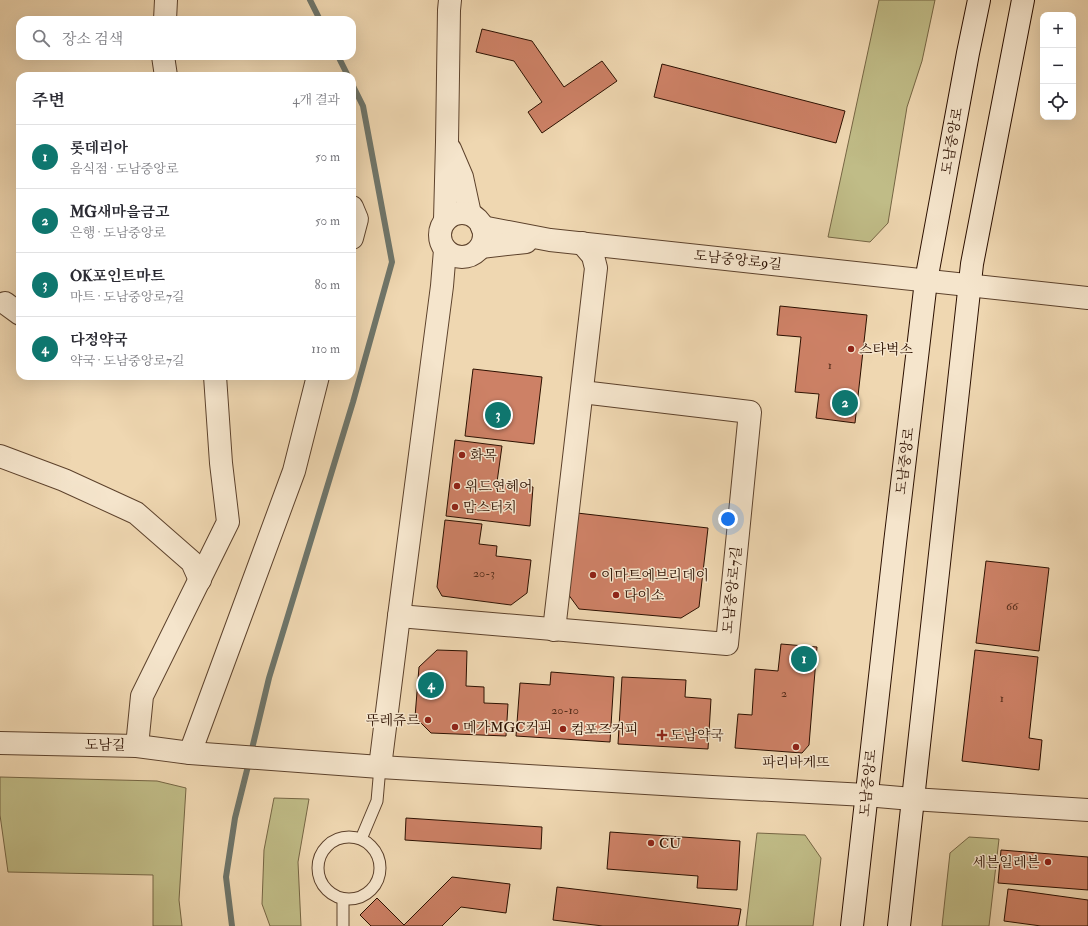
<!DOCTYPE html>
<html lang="ko">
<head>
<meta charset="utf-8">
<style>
	body { margin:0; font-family:"IM FELL Double Pica","Noto Serif KR",serif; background:#f7f7f7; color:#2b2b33 }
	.controls { position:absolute; right:12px; top:12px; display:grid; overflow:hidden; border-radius:8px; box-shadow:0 4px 16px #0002 }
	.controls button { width:36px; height:36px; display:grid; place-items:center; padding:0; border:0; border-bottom:1px solid #e1e1e2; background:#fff; color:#2b2b33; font:20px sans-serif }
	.you { position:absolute; left:728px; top:519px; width:14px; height:14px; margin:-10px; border:3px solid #fff; border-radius:50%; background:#1a73e8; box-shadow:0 0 0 6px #1a73e833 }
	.badge { display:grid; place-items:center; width:26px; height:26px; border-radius:50%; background:#0f766e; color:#fff; font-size:13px; font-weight:700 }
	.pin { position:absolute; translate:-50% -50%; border:2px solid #fff; box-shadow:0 1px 4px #0006 }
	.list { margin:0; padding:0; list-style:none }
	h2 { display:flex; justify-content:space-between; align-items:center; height:52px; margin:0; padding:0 16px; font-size:17px }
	h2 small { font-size:13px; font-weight:400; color:#7c7c81 }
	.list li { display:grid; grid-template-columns:26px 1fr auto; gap:12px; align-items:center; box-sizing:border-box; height:64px; padding:0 16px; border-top:1px solid #e1e1e2 }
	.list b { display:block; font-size:15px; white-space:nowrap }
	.list p { margin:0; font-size:13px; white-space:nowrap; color:#7c7c81 }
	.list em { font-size:13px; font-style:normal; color:#7c7c81 }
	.icon { flex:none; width:22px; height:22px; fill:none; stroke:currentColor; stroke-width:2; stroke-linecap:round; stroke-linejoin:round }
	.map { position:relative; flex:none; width:1088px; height:926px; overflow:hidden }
	.search { position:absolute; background:#fff; box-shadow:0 4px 16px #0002; left:16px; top:16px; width:340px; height:44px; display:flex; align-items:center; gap:10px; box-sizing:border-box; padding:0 14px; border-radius:12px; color:#7c7c81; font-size:15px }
	.panel { position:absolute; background:#fff; box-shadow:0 4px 16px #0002; left:16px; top:72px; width:340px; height:308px; border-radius:12px }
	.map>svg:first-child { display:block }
	.green { fill:#c0bc87; stroke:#766644 }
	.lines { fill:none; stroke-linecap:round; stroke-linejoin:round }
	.stream { stroke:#6e756a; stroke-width:6 }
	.building { fill:#cd8166; stroke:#2c1000 }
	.service-casing { stroke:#5d422c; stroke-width:13 }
	.minor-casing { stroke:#5d422c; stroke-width:24 }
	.tertiary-casing { stroke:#5d422c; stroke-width:24 }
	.secondary-casing { stroke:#2c1000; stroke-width:24 }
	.service { stroke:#f5e5cc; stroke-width:11 }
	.minor { stroke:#f5e5cc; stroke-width:22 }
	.tertiary { stroke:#f5e5cc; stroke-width:22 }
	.secondary { stroke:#f5e5cc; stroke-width:22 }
	.poi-dot { fill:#8f2418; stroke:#f5e5cc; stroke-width:1.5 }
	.labels { text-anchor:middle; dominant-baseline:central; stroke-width:3; stroke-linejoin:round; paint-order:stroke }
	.number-label { font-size:12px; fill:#542c1a }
	.street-label { font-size:14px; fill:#2c1000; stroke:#f5e5cc }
	.poi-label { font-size:14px; fill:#2c1000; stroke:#f5e5cc; text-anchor:start }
</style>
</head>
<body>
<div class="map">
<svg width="1088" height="926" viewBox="0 0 1088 926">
	<rect width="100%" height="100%" fill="#efd7b1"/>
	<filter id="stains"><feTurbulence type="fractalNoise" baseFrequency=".005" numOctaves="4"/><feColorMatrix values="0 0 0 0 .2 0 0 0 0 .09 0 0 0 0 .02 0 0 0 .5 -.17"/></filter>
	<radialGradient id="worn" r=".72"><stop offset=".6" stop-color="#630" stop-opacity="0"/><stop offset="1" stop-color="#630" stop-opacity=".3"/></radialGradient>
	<g class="green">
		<path d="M 879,0 L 935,0 L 922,61 L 907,107 L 888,223 L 870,242 L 828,237 Z"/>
		<path d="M 0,777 L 157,781 L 186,788 L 179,900 L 182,926 L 153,926 L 153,875 L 8,872 L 0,815 Z"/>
		<path d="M 274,798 L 309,799 L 298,862 L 301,926 L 270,926 L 262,904 L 264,850 Z"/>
		<path d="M 757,833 L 805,835 L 821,858 L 813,926 L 746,926 Z"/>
		<path d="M 969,837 L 999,839 L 989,926 L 942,926 L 950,853 Z"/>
	</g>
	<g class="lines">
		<g class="stream">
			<path d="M 310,0 L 320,20"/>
			<path d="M 338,56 L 348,76"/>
			<path d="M 251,753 L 269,678 L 353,402 L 392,262 L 363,106 L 352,84"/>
			<path d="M 232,926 L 226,877 L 235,818 L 249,762"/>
		</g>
	</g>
	<g class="building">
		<path d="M 482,29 L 532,41 L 564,87 L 602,61 L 617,81 L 542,133 L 528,112 L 542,102 L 514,61 L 476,52 Z"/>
		<path d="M 662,64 L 845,111 L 836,143 L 654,97 Z"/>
		<path d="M 780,306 L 867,315 L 855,423 L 816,418 L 819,394 L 795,392 L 801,337 L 777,335 Z"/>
		<path d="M 473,369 L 542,377 L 534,444 L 465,436 Z"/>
		<path d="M 455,440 L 502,446 L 497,482 L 533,487 L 530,526 L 446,516 Z"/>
		<path d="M 577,513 L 708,528 L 699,607 L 681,618 L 579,609 L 568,594 Z"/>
		<path d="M 445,520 L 482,524 L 479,544 L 497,546 L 496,556 L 531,560 L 527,593 L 511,605 L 442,596 L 437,587 Z"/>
		<path d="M 986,561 L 1049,568 L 1039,651 L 976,643 Z"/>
		<path d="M 781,644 L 817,647 L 809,745 L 802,753 L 735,748 L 738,714 L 752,715 L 755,669 L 778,671 Z"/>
		<path d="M 437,650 L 467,651 L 466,686 L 484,687 L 484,703 L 508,704 L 506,736 L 431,733 L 415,717 L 419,667 Z"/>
		<path d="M 975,650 L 1038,657 L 1029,738 L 1042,740 L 1039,770 L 962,761 Z"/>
		<path d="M 551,672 L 614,677 L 610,742 L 516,736 L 520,683 L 550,685 Z"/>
		<path d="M 622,677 L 686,680 L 685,697 L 711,699 L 708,749 L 618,744 Z"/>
		<path d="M 406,818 L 542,827 L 541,849 L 405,840 Z"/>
		<path d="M 610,832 L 740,841 L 737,890 L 697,888 L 698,876 L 607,869 Z"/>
		<path d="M 1001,850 L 1088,857 L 1088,890 L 998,883 Z"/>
		<path d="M 452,877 L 510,884 L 506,913 L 461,907 L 442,926 L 371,926 L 360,915 L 377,898 L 404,925 Z"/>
		<path d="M 557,887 L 741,909 L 738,926 L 603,926 L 553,920 Z"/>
		<path d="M 1008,889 L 1088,900 L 1088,926 L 1041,926 L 1004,921 Z"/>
	</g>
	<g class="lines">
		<g class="service-casing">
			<g id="service">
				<circle cx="349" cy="868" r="31"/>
				<path d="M 361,839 L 377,801 L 380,767"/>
				<path d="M 343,899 L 343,926"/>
			</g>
		</g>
		<g class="minor-casing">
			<g id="minor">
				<path d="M 165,20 L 166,0"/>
				<path d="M 163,56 L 166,76"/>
				<path d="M 352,207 L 357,219 L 352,238"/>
				<path d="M 482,227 L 550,240 L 1088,298"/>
				<path d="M 481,247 L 526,242"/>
				<path d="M 5,303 L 20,314"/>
				<path d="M 0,456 L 64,480 L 136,513 L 192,562 L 200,580"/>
				<path d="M 399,616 L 727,644 L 750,412 L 582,392"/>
				<path d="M 554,630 L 596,268 L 593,256 L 582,243"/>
				<path d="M 137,746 L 142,696 L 228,522 L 221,463 L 215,376"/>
				<path d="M 190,753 L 294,471 L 318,376"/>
			</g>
		</g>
		<g class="tertiary-casing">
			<g id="tertiary">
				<path d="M 450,149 L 462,177 L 470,214"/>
				<circle cx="462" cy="235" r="22"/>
				<path d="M 445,220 L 447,142 L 449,10 L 450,0"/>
				<path d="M 0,743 L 137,746 L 190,753 L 380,767 L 712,787 L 866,795 L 912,799 L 1088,810"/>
				<path d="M 380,767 L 399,616 L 442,286 L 445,250"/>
			</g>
		</g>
		<g class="secondary-casing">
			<g id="secondary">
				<path d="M 852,926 L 895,543 L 926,281 L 968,53 L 979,0"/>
				<path d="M 899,926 L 972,264 L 1023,0"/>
			</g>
		</g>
		<use href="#service" class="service"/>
		<use href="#minor" class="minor"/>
		<use href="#tertiary" class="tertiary"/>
		<use href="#secondary" class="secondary"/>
	</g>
	<g class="poi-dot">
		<circle cx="851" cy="349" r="4"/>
		<circle cx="462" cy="455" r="4"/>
		<circle cx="457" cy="486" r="4"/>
		<circle cx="455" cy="507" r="4"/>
		<circle cx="593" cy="575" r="4"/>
		<circle cx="616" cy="595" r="4"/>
		<circle cx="428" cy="720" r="4"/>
		<circle cx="455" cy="727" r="4"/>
		<circle cx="563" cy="729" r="4"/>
		<path d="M660 729h4v4h4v4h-4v4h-4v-4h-4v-4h4z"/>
		<circle cx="796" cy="747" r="4"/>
		<circle cx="651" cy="843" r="4"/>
		<circle cx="1048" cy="862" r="4"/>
	</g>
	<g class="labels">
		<g class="number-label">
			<text x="830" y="365">1</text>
			<text x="484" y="573">20-3</text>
			<text x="1012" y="606">66</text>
			<text x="784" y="693">2</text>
			<text x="1002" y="698">1</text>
			<text x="565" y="710">20-10</text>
		</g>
		<g class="street-label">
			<text transform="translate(952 141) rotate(-80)">도남중앙로</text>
			<text transform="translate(738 260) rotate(6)">도남중앙로9길</text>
			<text transform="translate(905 461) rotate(-83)">도남중앙로</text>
			<text transform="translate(732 590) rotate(-84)">도남중앙로7길</text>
			<text transform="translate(105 745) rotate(1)">도남길</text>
			<text transform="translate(868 783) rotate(-84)">도남중앙로</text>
		</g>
		<g class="poi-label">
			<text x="859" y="349">스타벅스</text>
			<text x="470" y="455">화목</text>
			<text x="465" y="486">위드연헤어</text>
			<text x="463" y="507">맘스터치</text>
			<text x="601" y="575">이마트에브리데이</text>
			<text x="624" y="595">다이소</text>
			<text x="420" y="720" text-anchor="end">뚜레쥬르</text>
			<text x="463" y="727">메가MGC커피</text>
			<text x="571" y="729">컴포즈커피</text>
			<text x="670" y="735">도남약국</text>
			<text x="796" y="762" text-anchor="middle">파리바게뜨</text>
			<text x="659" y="843">CU</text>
			<text x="1040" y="862" text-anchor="end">세븐일레븐</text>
		</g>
	</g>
	<rect width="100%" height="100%" filter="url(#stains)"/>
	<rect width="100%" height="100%" fill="url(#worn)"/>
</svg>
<div class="controls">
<button>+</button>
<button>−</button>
<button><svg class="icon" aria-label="locate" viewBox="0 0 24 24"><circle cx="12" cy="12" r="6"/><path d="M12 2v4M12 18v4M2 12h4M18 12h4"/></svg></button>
</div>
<div class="you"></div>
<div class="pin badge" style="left:804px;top:659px">1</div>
<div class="pin badge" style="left:845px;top:403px">2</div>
<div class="pin badge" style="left:498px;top:415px">3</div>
<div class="pin badge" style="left:431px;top:685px">4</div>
<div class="search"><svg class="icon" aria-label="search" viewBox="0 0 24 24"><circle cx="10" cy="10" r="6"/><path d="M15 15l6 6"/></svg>장소 검색</div>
<section class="panel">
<h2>주변<small>4개 결과</small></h2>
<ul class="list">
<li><span class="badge">1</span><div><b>롯데리아</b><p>음식점 · 도남중앙로</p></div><em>50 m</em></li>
<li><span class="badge">2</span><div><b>MG새마을금고</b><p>은행 · 도남중앙로</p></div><em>50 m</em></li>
<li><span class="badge">3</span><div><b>OK포인트마트</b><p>마트 · 도남중앙로7길</p></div><em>80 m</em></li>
<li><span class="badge">4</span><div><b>다정약국</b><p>약국 · 도남중앙로7길</p></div><em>110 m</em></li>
</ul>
</section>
</div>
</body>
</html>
